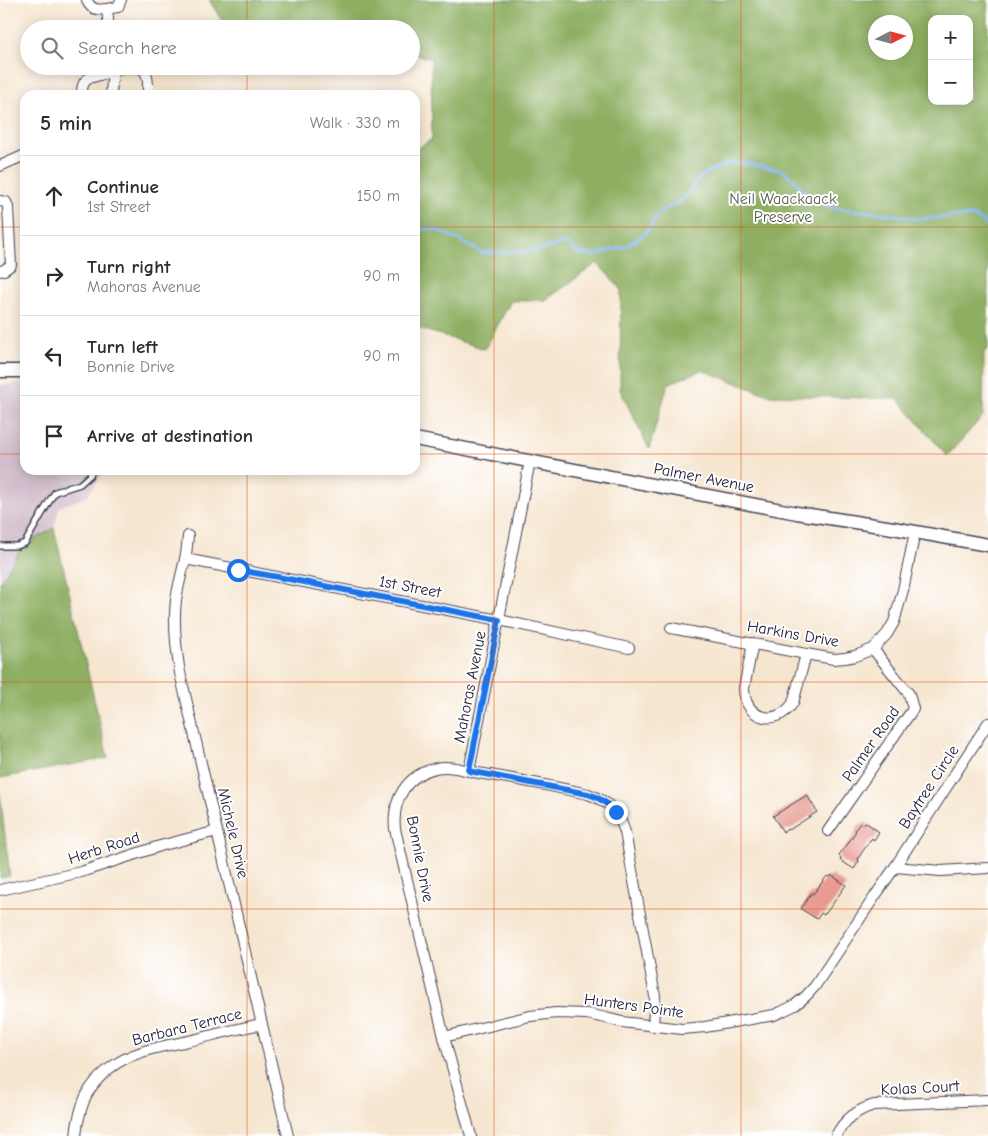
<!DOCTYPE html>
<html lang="en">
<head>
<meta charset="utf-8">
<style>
	body { margin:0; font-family:"Comic Neue",sans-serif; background:#f2f2f3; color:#2b2b33 }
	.controls { position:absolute; right:15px; top:15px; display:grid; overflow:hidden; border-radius:10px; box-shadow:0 2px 12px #0003 }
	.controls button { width:45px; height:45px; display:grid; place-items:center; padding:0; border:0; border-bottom:1px solid #e1e1e2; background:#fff; color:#2b2b33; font:25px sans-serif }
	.compass { position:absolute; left:868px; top:15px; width:45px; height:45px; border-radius:50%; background:#fff; box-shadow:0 2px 12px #0003; rotate:84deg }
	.stop { position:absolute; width:15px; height:15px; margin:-11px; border:4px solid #1a73e8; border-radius:50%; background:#fff }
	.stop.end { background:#1a73e8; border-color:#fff; box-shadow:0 1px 5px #0008 }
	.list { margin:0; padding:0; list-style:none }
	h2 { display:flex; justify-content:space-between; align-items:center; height:65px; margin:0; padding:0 20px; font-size:21px }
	h2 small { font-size:16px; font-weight:400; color:#7c7c81 }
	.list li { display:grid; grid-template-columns:32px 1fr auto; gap:15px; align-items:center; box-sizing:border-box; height:80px; padding:0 20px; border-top:1px solid #e1e1e2 }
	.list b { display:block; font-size:19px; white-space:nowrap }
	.list p { margin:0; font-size:16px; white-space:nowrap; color:#7c7c81 }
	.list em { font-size:16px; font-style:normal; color:#7c7c81 }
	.icon { flex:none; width:28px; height:28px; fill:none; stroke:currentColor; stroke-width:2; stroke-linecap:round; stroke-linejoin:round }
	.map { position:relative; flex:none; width:988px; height:1136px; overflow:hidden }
	.search { position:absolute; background:#fff; box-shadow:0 2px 12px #0003; left:20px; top:20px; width:400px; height:55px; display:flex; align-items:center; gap:12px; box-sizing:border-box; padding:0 18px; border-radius:28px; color:#7c7c81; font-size:19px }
	.panel { position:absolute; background:#fff; box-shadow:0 2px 12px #0003; left:20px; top:90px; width:400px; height:385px; border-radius:15px }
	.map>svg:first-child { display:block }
	.industrial { fill:#d1bdcb }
	.forest { fill:#8eaf62; stroke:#58684e; fill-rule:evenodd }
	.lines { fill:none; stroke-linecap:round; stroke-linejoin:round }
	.stream { stroke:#84b5f0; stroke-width:3 }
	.building { fill:#e89a93 }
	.service-casing { stroke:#423f51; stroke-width:8 }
	.minor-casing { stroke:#423f51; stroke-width:12 }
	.tertiary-casing { stroke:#423f51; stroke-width:15 }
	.service { stroke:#fff; stroke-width:5 }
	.minor { stroke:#fff; stroke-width:10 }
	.tertiary { stroke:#fff; stroke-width:12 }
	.route { stroke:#1a73e8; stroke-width:6 }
	.grid { fill:none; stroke:#de560e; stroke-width:1; stroke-opacity:0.55 }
	.labels { text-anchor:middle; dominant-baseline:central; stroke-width:4; stroke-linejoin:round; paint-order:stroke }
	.park-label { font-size:16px; fill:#555d4e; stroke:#fff }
	.street-label { font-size:16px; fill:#22223b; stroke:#fff }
</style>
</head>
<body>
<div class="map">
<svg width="988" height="1136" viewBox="0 0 988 1136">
	<rect width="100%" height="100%" fill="#fff"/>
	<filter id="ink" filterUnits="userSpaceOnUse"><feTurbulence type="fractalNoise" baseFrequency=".02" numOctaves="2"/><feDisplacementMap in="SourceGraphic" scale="10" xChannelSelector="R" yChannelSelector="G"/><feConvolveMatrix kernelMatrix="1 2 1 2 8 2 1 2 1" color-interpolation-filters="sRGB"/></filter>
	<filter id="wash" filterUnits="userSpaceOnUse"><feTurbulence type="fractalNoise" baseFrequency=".0096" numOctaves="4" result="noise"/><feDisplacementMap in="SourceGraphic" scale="20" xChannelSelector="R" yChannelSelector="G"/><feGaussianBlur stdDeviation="1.12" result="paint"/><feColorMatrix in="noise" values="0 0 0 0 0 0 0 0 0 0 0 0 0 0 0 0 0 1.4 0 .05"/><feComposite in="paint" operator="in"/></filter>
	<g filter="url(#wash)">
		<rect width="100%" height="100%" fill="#f6e6d0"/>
		<path class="industrial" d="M 25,383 L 25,470 L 105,470 L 87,496 L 59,507 L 54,528 L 22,547 L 1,582 L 0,582 L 0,385 Z"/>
		<g class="forest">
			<path d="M 209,0 L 988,0 L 988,349 L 984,352 L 983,416 L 947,456 L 898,399 L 768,395 L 702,370 L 668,384 L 649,449 L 620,390 L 621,289 L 597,263 L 546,300 L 511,301 L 485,349 L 415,327 L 415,150 L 432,139 L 431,59 L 411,53 L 411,29 L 227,29 ZM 932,19 L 969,19 L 969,101 L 932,101 ZM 906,22 L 906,52 L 876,52 L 876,22 Z"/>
			<path d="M 54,528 L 108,758 L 0,778 L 0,582 L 1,581 L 22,547 Z"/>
			<path d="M 0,794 L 10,876 L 0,878 Z"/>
		</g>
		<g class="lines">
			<path class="stream" d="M 415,228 L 434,229 L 459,240 L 482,253 L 535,251 L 563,243 L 570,245 L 572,249 L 580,254 L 595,255 L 626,246 L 639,238 L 649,229 L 656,217 L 665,209 L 680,202 L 688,193 L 700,177 L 710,171 L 729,163 L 736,162 L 781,170 L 792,178 L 808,195 L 816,200 L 832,208 L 889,214 L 917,219 L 973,216 L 983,222 L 988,227"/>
		</g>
		<g id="blocks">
			<g class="building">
				<path d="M 807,795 L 817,812 L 789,830 L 788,829 L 783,832 L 773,816 Z"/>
				<path d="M 865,822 L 879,832 L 874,840 L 872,838 L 871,840 L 870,840 L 859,857 L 858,860 L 859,861 L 854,869 L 840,860 L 841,858 L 839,855 L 844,848 L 845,848 L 856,831 L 855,830 L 860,823 L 863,825 Z"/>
				<path d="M 831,875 L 846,885 L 826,913 L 825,913 L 824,915 L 821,913 L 817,919 L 801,909 L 811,893 L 813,894 L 827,876 L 830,878 Z"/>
			</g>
		</g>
	</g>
	<g filter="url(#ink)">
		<use href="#blocks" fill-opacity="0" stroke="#423f51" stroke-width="1"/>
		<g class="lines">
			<g class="service-casing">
				<path id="service" d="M 0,546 L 17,546 L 25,543 L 50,500 L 55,492 L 80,484 L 90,475 L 92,470"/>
			</g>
			<g class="minor-casing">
				<g id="minor">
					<path d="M 87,0 C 91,14 107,9 118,7 L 121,0"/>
					<path d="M 107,9 L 109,29"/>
					<path d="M 82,95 C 82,88 82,82 89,78 C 98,76 139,62 145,72 C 149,77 148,89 148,95"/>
					<path d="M 111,95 L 113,67"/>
					<path d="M 0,166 L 25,155"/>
					<path d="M 0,201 L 6,202 L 8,207 L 11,265 L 4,270 L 0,271"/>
					<path d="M 188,536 C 187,544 187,551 185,559 C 182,573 178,586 176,600 C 173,625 176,649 180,673 L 288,1136"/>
					<path d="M 185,559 L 499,620 L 629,648"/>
					<path d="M 671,628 L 806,654 L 834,659 L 845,658 L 855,656 L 873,649 L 887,634 L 894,622 L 903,590 L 915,532"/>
					<path d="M 753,643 L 744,688 C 744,719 776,728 793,703 L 806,654"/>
					<path d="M 469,771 L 530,461"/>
					<path d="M 828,831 L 913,709 L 909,694 L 873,649"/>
					<path d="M 895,867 L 941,871 L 988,868"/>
					<path d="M 0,890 L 81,872 L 160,846 L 217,831"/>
					<path d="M 444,1037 L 530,1016 L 556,1013 L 587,1014 L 606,1018 L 622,1022 L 682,1029 L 705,1027 L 774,1015 L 781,1012 L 795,1005 L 806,996 L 815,986 L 873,899 L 895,867 L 918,831 L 988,723"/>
					<path d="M 76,1136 C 77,1122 82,1101 90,1089 C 102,1072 120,1059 139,1053 C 153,1048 169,1045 184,1042 C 210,1036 236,1029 262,1024"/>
					<path d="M 471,1136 L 444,1037 L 395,829 C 392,800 406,775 436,768 C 449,765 465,770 478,773 C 515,779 552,786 588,794 C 609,801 619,813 625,832 L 655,996 L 653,1026"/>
					<path d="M 836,1136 C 844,1119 857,1110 874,1105 L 988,1100"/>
				</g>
			</g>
			<g class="tertiary-casing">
				<g id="tertiary">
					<path d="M 0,371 L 25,371"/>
					<path d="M 415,439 L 797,513 L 893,528 L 988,545"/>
				</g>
			</g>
			<use href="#service" class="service"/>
			<use href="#minor" class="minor"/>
			<use href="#tertiary" class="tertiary"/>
		</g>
	</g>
	<g class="lines" filter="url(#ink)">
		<path class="route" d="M 238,570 L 278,577 L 499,620 L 469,771 L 588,794 C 600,797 608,804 616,812"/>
	</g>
	<path class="grid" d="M 247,0 L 247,29M 494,0 L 494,1136M 741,0 L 741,1136M 247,66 L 247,95M 0,227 L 25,227M 415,227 L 988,227M 0,454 L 25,454M 415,454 L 988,454M 247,470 L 247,1136M 0,682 L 988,682M 0,909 L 988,909"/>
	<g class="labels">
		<g class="park-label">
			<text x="783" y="199">Neil Waackaack<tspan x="783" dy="18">Preserve</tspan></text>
		</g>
		<g class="street-label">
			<text transform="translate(704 478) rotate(11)">Palmer Avenue</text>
			<text transform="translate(410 587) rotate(11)">1st Street</text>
			<text transform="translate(793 634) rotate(10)">Harkins Drive</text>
			<text transform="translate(470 687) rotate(-79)">Mahoras Avenue</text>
			<text transform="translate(871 744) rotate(-55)">Palmer Road</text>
			<text transform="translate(929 787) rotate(-57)">Baytree Circle</text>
			<text transform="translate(233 833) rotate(77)">Michele Drive</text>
			<text transform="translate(104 848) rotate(-18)">Herb Road</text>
			<text transform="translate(420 859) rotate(79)">Bonnie Drive</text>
			<text transform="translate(634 1006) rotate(8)">Hunters Pointe</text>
			<text transform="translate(187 1027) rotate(-14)">Barbara Terrace</text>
			<text transform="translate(920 1088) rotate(-3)">Kolas Court</text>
		</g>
	</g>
</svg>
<div class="controls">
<button>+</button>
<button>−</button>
</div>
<svg class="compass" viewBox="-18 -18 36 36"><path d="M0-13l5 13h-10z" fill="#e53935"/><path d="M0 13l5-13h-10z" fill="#7c7c81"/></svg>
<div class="stop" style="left:238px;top:570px"></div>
<div class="stop end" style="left:616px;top:812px"></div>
<div class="search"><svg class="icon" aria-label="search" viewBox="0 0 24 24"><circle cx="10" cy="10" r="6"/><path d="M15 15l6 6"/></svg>Search here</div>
<section class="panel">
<h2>5 min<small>Walk · 330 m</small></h2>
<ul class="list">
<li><svg class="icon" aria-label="ahead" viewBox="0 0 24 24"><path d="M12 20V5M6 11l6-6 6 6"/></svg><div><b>Continue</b><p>1st Street</p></div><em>150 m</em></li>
<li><svg class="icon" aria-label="right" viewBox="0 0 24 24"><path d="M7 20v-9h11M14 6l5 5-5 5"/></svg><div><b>Turn right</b><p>Mahoras Avenue</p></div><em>90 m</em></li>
<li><svg class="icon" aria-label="left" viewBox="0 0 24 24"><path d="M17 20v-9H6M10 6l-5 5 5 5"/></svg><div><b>Turn left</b><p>Bonnie Drive</p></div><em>90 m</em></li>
<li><svg class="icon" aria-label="arrive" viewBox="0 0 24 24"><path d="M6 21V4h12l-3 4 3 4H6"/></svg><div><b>Arrive at destination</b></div></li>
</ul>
</section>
</div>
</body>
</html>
